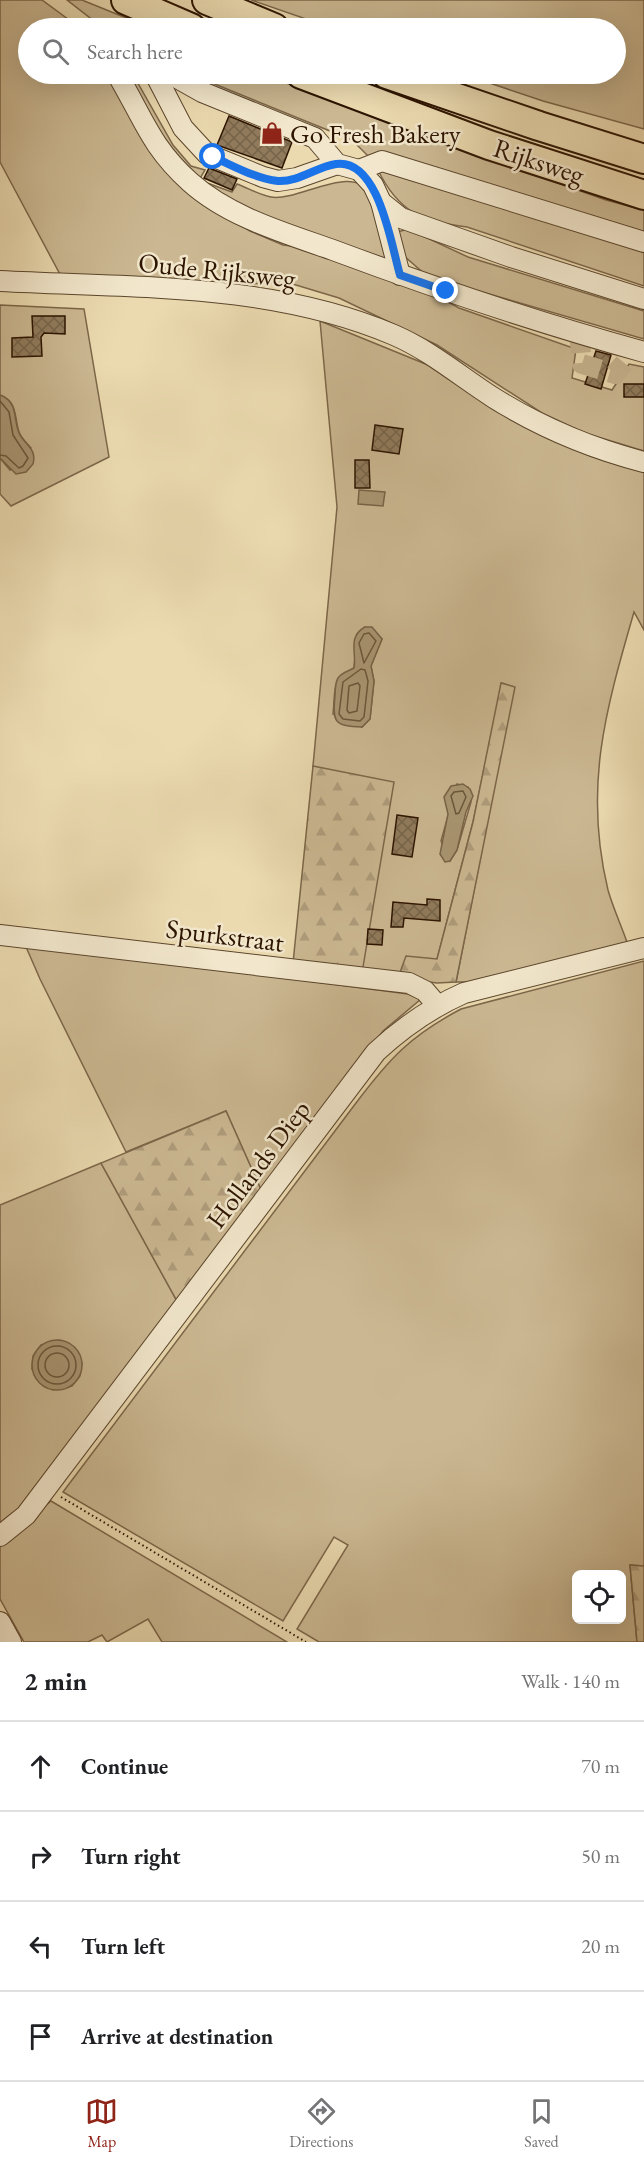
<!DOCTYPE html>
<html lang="en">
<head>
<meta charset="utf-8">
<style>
	body { margin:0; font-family:"EB Garamond",serif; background:#f6f6f6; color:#202124 }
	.controls { position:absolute; right:18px; bottom:18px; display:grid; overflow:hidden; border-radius:9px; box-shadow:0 6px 24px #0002 }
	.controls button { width:54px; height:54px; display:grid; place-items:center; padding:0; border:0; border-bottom:2px solid #e0e0e0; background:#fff; color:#202124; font:30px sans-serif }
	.stop { position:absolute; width:18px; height:18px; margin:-14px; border:4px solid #1a73e8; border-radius:50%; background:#fff }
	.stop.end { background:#1a73e8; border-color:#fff; box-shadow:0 2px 6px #0008 }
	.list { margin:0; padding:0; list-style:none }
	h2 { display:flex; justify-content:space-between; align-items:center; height:78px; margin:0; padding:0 24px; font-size:26px }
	h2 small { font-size:20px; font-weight:400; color:#757577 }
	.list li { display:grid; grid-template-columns:39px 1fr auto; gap:18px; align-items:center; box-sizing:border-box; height:90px; padding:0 24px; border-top:2px solid #e0e0e0 }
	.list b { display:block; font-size:22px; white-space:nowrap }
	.list em { font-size:20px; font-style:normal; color:#757577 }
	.icon { flex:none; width:33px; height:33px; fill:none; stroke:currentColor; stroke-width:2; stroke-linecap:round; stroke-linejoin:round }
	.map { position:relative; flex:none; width:644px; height:1642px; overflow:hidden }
	.search { position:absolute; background:#fff; box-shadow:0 6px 24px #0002; left:18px; right:18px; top:18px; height:66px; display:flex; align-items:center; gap:15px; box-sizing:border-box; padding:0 21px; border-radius:33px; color:#757577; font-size:22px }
	.sheet { height:438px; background:#fff }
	nav { display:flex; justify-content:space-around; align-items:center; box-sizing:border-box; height:84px; border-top:2px solid #e0e0e0; background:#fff; font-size:16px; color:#757577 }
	nav a { display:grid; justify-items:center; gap:3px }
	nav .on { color:#8f2418 }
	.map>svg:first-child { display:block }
	.grass { fill:#cbb892; stroke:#7c6649; stroke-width:1.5; fill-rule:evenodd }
	.forest { fill:url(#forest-firs); stroke:#7c6649; stroke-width:1.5 }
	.water { fill:#aa9774; stroke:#786346; stroke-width:1.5 }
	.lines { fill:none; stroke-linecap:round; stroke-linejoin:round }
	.shore { stroke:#6c563a; stroke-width:1.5 }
	.building { fill:url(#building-cross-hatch); stroke:#2d1400; stroke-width:1.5 }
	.minor-tunnel { stroke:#c5b28d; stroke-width:20; stroke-dasharray:20 10; stroke-linecap:butt }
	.minor-casing { stroke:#5c462c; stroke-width:22 }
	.highway-casing { stroke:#2d1400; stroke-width:32 }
	.path { stroke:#2d1400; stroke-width:2; stroke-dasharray:1.5 3; stroke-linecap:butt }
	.minor { stroke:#f2e7cc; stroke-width:20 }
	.highway { stroke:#ebdab0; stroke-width:28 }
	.route { stroke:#1a73e8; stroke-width:8 }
	.labels { text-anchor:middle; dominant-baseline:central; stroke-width:5; stroke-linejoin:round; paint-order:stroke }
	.poi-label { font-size:27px; fill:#2d1400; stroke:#f2e7cc; text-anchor:start }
	.street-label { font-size:27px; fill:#2d1400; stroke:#f2e7cc }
</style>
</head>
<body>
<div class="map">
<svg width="644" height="1642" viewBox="0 0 644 1642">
	<defs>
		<pattern id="forest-firs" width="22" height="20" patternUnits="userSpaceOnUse" patternTransform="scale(1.5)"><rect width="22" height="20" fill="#cbb892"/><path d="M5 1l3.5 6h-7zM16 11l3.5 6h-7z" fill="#af9d7c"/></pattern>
		<pattern id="building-cross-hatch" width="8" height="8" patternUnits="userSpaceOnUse" patternTransform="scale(1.5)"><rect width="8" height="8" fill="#907b5c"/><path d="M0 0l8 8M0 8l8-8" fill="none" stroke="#76644a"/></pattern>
	</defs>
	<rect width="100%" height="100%" fill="#ebdab0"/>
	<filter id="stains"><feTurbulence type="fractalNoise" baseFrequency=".00333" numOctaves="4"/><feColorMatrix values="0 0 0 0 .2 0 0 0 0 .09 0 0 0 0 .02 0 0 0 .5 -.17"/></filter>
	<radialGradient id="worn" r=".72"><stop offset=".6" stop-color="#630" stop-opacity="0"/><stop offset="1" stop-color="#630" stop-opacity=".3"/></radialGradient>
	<g class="grass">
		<path d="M 0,0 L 42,0 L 80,28 L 28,28 L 28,74 L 112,74 L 212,206 L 250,231 L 283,245 L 310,248 L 428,291 L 459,308 L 576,349 L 572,378 L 612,390 L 629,364 L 644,367 L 644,451 L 585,433 L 542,413 L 437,345 L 339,298 L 286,282 L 234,285 L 62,278 L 0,162 Z"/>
		<path d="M 67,0 L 82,0 L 151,28 L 103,28 Z"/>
		<path d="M 251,0 L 644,0 L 644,129 L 543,101 L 463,74 L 616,74 L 616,28 L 332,28 Z"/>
		<path d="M 124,74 L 136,74 L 135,78 L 173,145 L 191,166 L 205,170 L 199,180 L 232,192 L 237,184 C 248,188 260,195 271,197 C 298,202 355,161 370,195 C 380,216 383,243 390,266 L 207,192 L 160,141 Z"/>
		<path d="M 190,74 L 262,74 L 513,167 L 606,200 L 644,210 L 644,240 L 382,152 L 368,156 L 352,140 Z"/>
		<path d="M 387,168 L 644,250 L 644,286 L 467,227 C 422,221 399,213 378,170 Z"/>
		<path d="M 408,229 L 468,257 L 644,311 L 644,339 L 427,276 L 403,255 L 394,233 Z"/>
		<path d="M 0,305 L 84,309 L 109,457 L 11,506 L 0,494 L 0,458 L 10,470 L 31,448 C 27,443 21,438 19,432 C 14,417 18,402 0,395 Z"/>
		<path d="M 320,321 L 428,365 L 494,410 L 549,439 L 644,469 L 644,630 L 634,612 C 606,709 583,787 608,890 C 613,908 622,927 628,945 L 469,982 L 456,982 L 514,687 L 502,683 L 473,822 L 437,959 L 398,978 L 362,973 L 313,766 L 337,507 ZM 365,627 L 382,639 L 371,666 L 374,681 L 370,719 L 362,727 L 333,714 C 336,687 330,682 354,668 L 357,634 ZM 457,784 L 468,787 L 471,802 L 457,850 L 450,861 L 441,841 Z"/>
		<path d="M 23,940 L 157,961 L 408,994 L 421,999 L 383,1031 L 262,1192 L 226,1111 L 126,1152 L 40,979 Z"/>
		<path d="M 644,961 L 644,1566 L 630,1565 L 637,1642 L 319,1642 L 297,1629 L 348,1545 L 334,1537 L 283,1621 L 63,1492 L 356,1103 C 390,1058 410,1036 461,1009 ZM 576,1574 L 622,1574 L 622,1620 L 576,1620 Z"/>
		<path d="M 101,1163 L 178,1303 L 31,1499 L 0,1524 L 0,1205 ZM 59,1340 L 82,1363 L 80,1376 L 72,1386 L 53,1390 L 32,1369 L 33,1356 L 41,1345 Z"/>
		<path d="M 51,1501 L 287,1642 L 162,1642 L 148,1619 L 107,1642 L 102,1635 L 88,1642 L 24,1642 L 0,1599 L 0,1542 Z"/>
	</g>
	<g class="forest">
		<path d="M 501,683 L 515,687 L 456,982 L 437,983 L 398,978 L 406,956 L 437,959 L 473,822 Z"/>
		<path d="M 313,766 L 394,782 L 362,973 L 293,963 Z"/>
		<path d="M 226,1111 L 262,1192 L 178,1303 L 101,1163 Z"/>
		<path d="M 630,1565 L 644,1566 L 644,1642 L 637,1642 Z"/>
	</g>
	<g class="water">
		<path d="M 0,395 C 20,403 12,420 20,435 C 26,446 37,449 33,464 L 26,472 L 16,474 L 0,458 Z"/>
		<path d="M 359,490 L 385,492 L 383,506 L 358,504 Z"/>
		<path d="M 365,627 L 372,627 L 382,639 L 371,666 L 374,681 L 370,719 L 362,727 C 335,726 332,723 335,696 C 335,691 335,683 338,678 C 342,672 349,671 354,668 C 357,653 347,637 365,627 Z"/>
		<path d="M 463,784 L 470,789 L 473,796 L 466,812 L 457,850 L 450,861 L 445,862 L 440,854 L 448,814 L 444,797 L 451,786 Z"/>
		<circle cx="57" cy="1365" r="25"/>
	</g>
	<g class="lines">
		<g class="shore">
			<path d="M 0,401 L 9,412 L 13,435 L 28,458 L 23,466 L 19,468 L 6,456 L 0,455"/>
			<path d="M 369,633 L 376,641 L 364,663 L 359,643 L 364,634 Z"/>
			<path d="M 361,669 L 365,670 L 368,681 L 364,717 L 360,721 L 343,719 L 339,714 L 343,682 Z"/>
			<path d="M 358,683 L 360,686 L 357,711 L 349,713 L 347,710 L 349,686 Z"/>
			<path d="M 463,791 L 466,797 L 459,813 L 456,814 L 451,796 L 454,792 Z"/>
			<circle cx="57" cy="1365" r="19"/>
			<circle cx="57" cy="1365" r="12"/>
		</g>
	</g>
	<g class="building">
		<path d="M 229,116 L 292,142 L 282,168 L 217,145 Z"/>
		<path d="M 209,168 L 237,179 L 232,190 L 204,178 Z"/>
		<path d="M 32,316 L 65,316 L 65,334 L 44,333 L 41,337 L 42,356 L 12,357 L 12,338 L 33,337 Z"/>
		<path d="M 596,351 L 611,355 L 601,389 L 585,384 Z"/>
		<rect x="624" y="384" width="20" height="13"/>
		<path d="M 375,425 L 403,429 L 399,454 L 372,450 Z"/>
		<path d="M 355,460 L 369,460 L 370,488 L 355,488 Z"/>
		<path d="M 397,815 L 418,818 L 412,857 L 392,854 Z"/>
		<path d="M 427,899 L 440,900 L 440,921 L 404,918 L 403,927 L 391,927 L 393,902 L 427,905 Z"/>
		<path d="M 368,929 L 383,930 L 382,945 L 367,944 Z"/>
	</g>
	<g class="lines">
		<path class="minor-tunnel" d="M 579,333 L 582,364 L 615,374 L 635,350"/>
		<g class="minor-casing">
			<g id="minor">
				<path d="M 117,74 C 143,117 150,146 190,182 C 229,217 285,233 333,250 C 435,288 539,323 644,352"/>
				<path d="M 155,74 L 183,128 L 207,154 L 263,177 L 278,181 L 297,178 L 337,164"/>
				<path d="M 170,74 L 202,92 L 315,138 L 337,164 L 359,170 L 373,185 L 381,202 L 401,218 L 511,257 L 644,299"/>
				<path d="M 359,170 L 382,161 L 644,242"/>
				<path d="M 381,202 L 400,275"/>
				<path d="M 0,281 C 132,288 270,282 394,335 C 431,351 461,377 494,398 C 542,428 590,448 644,462"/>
				<path d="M 0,935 L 409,983 L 425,991 L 437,1005"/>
				<path d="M 0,1536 L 26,1515 L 376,1052 C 403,1027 430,1008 464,993 L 644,948"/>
				<path d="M 0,1622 L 11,1642"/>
			</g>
		</g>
		<g class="highway-casing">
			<g id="highway">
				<path d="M 126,0 L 191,28"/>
				<path d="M 207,0 L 274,28"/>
				<path d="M 301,74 L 489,145 L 644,195"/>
				<path d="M 387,74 L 539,126 L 644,159"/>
			</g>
		</g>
		<path class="path" d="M 61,1497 L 306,1642"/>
		<use href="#minor" class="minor"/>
		<use href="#highway" class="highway"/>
	</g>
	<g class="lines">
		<path class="route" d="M 213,157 C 232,165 256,179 278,181 C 299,182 316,167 336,164 C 379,158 391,245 400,275 L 446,291"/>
	</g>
	<defs>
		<g id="shop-bare" transform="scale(1.8)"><path d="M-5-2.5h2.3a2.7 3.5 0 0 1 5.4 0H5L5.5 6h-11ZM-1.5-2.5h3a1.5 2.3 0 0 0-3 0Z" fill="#8f2418" stroke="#f2e7cc" stroke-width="2.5" paint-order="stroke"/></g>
	</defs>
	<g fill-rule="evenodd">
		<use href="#shop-bare" x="272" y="133"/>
	</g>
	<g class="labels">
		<g class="poi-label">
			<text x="290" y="133">Go Fresh Bakery</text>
		</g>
		<g class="street-label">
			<text transform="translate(539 161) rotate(18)">Rijksweg</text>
			<text transform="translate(217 270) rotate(6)">Oude Rijksweg</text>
			<text transform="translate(225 935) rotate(7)">Spurkstraat</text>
			<text transform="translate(258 1164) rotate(-53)">Hollands Diep</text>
		</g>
	</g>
	<rect width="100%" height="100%" filter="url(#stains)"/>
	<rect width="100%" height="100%" fill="url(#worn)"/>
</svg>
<div class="controls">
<button><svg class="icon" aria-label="locate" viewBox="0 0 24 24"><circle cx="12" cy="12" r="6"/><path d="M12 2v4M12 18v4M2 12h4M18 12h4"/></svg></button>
</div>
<div class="stop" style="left:213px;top:157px"></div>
<div class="stop end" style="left:446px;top:291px"></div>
<div class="search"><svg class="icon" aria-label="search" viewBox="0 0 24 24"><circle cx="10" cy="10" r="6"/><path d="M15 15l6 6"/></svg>Search here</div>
</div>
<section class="sheet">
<h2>2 min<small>Walk · 140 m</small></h2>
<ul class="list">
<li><svg class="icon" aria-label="ahead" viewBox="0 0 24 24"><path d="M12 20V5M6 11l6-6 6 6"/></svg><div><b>Continue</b></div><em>70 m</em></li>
<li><svg class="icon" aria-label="right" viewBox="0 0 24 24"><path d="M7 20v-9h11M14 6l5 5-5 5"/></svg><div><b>Turn right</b></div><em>50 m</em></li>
<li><svg class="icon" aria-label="left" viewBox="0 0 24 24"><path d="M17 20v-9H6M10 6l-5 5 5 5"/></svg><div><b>Turn left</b></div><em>20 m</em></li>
<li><svg class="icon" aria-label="arrive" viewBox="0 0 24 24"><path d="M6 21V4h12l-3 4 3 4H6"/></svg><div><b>Arrive at destination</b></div></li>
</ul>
</section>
<nav>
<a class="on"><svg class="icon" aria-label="map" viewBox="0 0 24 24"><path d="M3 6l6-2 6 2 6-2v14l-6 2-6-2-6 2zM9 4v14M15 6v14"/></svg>Map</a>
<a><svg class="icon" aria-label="directions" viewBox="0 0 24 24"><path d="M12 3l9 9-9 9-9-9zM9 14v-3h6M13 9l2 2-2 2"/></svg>Directions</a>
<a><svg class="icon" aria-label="saved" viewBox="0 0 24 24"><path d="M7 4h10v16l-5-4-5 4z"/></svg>Saved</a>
</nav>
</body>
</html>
